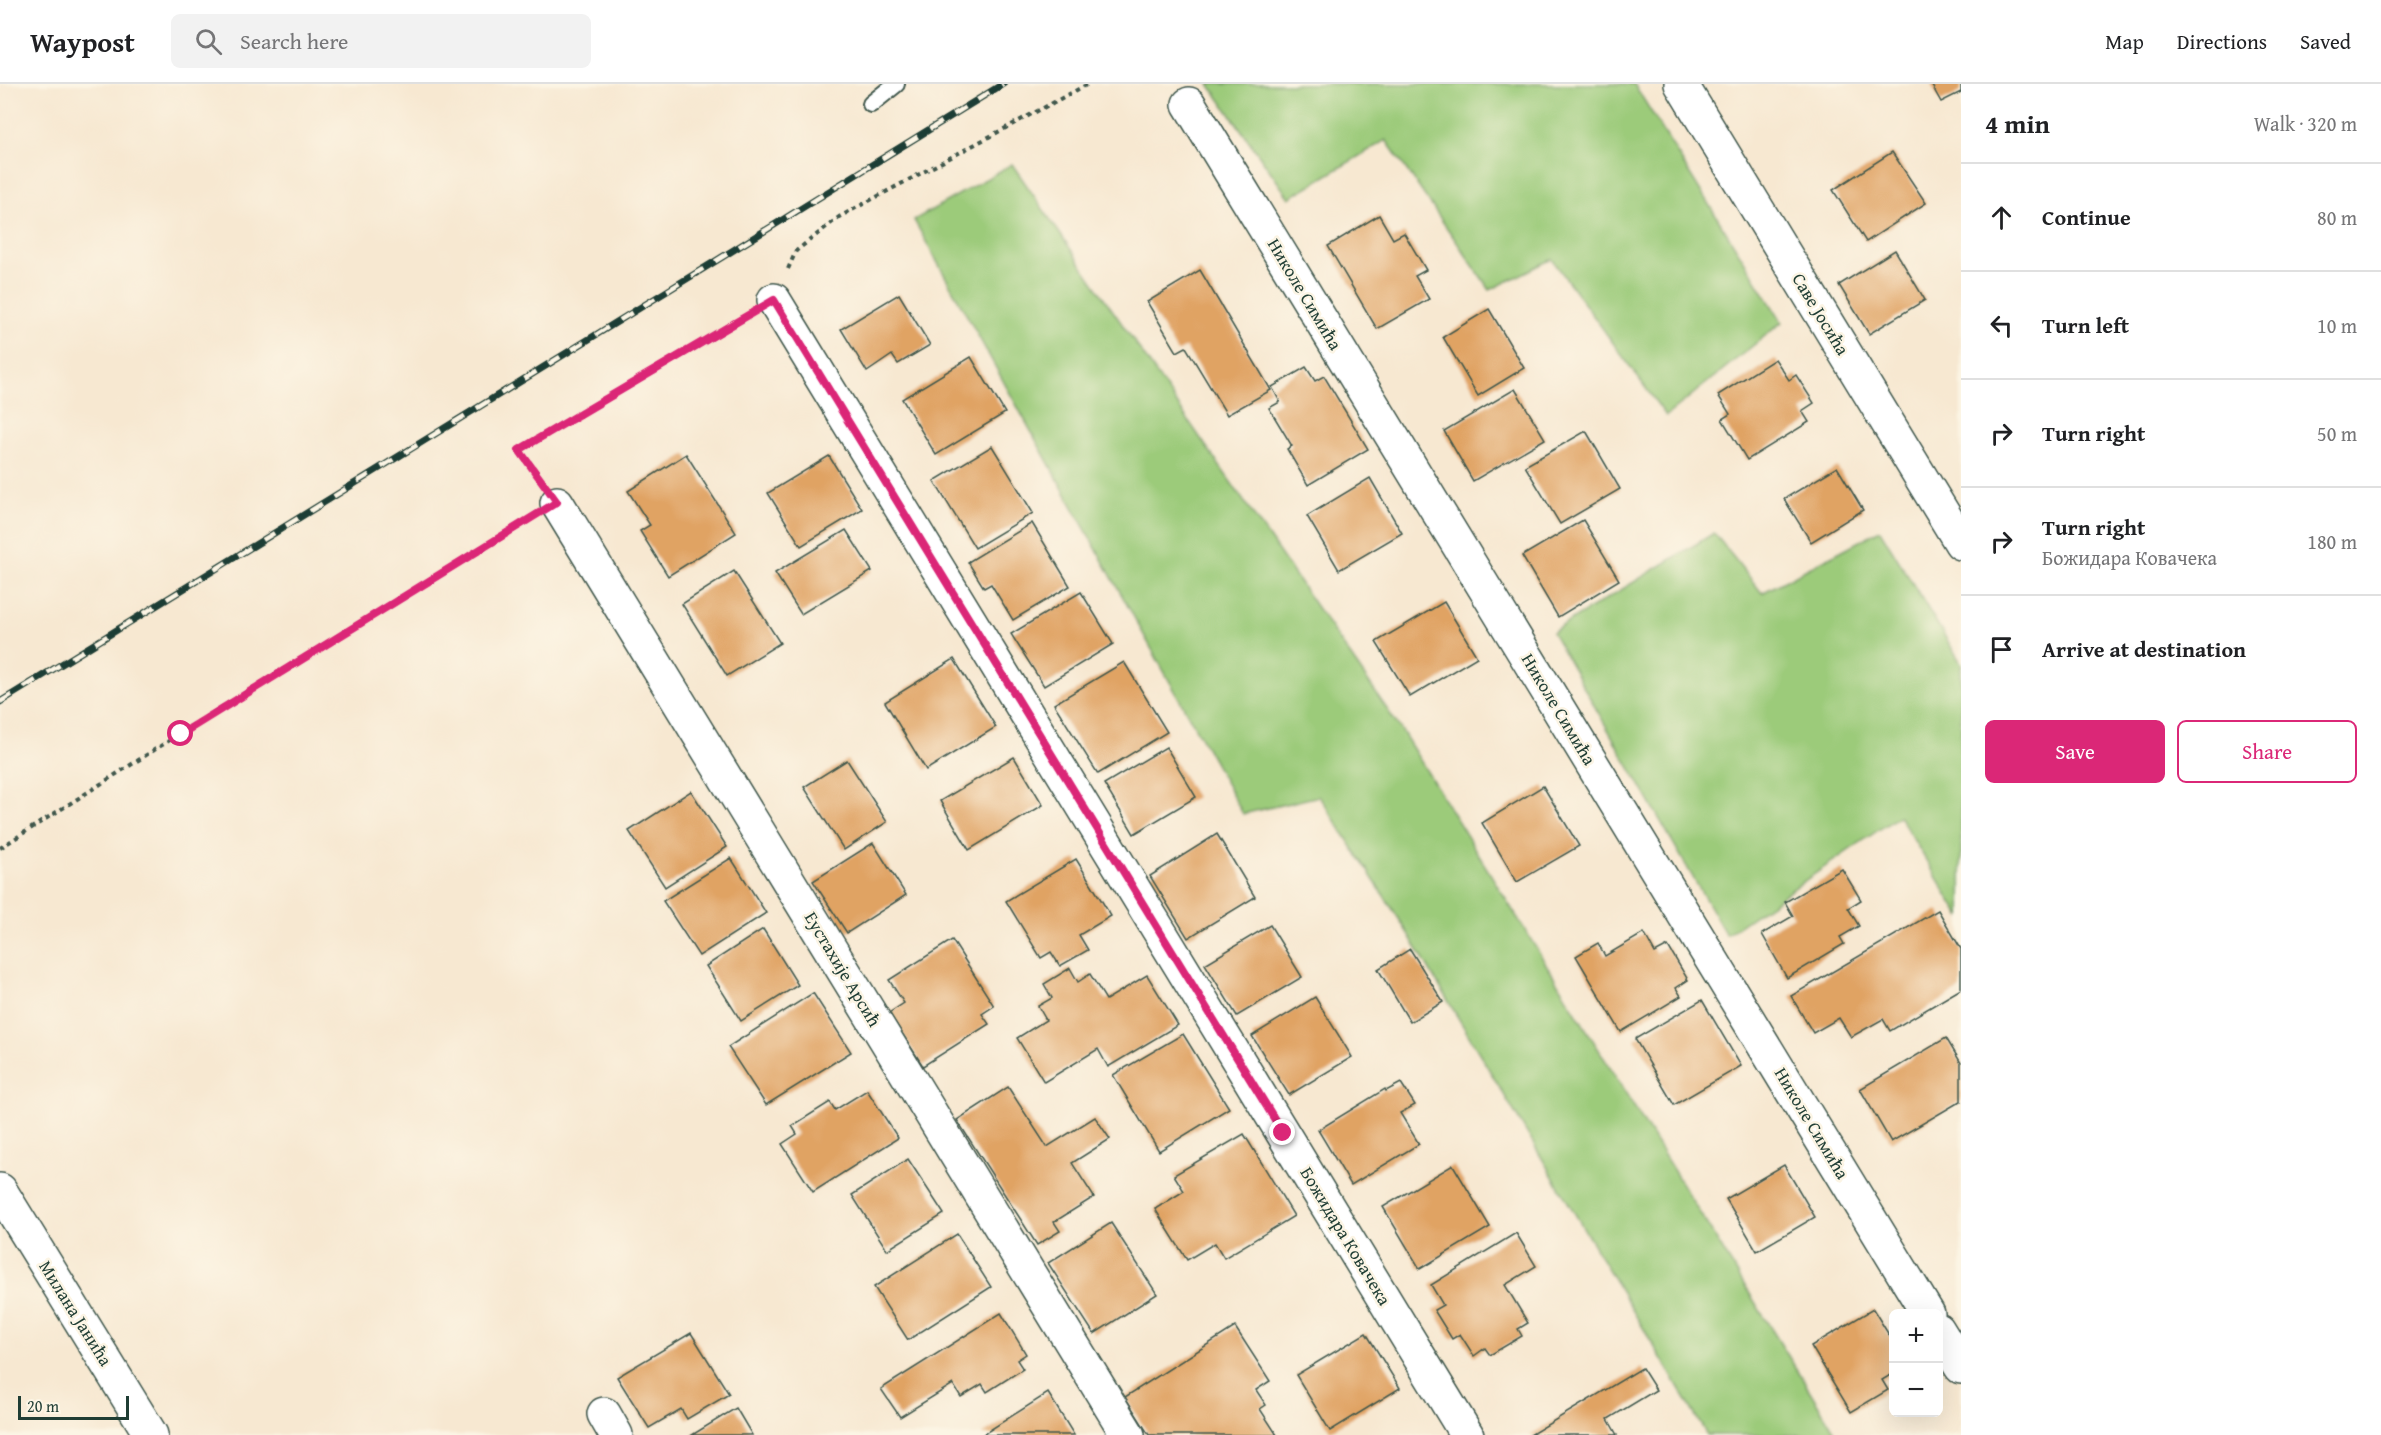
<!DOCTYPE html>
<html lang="en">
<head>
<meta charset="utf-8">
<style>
	body { margin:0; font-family:"Gentium Book Plus",serif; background:#f2f2f2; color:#202124 }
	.controls { position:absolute; right:18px; bottom:18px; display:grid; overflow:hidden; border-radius:9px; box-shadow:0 6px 24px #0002 }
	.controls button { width:54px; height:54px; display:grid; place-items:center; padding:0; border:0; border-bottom:2px solid #e0e0e0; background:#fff; color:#202124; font:30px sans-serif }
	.scale { position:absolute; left:18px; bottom:15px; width:111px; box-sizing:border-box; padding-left:6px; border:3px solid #1f3d34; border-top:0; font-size:16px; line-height:21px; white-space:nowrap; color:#1f3d34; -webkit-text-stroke:4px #fcf5e5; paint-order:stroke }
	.stop { position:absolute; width:18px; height:18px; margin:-14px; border:4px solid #db2777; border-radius:50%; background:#fff }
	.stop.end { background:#db2777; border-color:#fff; box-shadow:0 2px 6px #0008 }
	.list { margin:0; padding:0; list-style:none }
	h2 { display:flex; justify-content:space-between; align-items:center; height:78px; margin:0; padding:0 24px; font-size:26px }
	h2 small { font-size:20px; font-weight:400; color:#757577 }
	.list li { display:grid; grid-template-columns:39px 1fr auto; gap:18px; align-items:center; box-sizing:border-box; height:108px; padding:0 24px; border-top:2px solid #e0e0e0 }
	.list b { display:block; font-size:22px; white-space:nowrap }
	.list p { margin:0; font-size:20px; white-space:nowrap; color:#757577 }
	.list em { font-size:20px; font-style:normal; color:#757577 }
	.actions { display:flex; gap:12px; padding:18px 24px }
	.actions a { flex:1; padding:14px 0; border:2px solid #db2777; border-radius:9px; text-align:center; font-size:21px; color:#db2777 }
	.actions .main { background:#db2777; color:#fff }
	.icon { flex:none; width:33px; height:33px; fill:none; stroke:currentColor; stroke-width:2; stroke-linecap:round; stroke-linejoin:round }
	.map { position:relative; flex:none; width:1961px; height:1351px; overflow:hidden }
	header { display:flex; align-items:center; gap:36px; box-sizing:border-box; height:84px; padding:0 30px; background:#fff; border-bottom:2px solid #e0e0e0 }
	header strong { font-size:28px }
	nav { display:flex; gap:33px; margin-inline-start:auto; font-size:21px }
	.search { width:420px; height:54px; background:#f2f2f2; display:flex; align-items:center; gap:15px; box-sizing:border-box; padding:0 21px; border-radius:9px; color:#757577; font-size:22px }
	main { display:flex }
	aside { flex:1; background:#fff }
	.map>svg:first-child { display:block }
	.green { fill:#9ccb7a; stroke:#5e8457; stroke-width:1.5 }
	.building { fill:#e0a363 }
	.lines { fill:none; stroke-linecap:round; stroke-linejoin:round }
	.service-casing { stroke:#3f574c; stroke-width:20 }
	.minor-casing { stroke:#3f574c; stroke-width:36 }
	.path { stroke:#3f574c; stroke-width:4; stroke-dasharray:4.5 4.5; stroke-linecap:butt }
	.service { stroke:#fff; stroke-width:16 }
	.minor { stroke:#fff; stroke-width:33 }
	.rail-casing { stroke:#1f3d34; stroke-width:7 }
	.rail { stroke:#fcf5e5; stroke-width:4.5; stroke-dasharray:14; stroke-linecap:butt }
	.route { stroke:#db2777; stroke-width:8 }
	.labels { text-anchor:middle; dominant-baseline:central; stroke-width:5; stroke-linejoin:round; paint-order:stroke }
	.street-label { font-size:18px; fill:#1f3d34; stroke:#fcf5e5 }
</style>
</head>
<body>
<header>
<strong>Waypost</strong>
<div class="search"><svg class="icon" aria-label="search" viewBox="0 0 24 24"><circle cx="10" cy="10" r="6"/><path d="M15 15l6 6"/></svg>Search here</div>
<nav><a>Map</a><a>Directions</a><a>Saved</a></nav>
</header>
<main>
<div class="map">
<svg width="1961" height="1351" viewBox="0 0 1961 1351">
	<rect width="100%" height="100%" fill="#fcf5e5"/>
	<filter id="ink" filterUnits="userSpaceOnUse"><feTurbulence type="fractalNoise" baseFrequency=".0167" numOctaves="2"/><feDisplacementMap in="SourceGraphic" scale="12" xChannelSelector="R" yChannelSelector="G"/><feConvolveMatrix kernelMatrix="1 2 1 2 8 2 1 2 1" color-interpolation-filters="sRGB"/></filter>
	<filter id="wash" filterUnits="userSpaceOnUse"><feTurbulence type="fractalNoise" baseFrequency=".008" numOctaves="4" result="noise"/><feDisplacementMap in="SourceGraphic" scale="24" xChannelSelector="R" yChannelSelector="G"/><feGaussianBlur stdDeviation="1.35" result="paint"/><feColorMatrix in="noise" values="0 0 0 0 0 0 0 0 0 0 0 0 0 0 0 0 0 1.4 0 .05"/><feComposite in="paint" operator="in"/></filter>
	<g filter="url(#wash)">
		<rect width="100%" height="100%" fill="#f7e8d1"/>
		<g class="green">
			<path d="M 1209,0 L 1634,0 L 1782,238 L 1666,332 L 1552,175 L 1490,206 L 1386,56 L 1289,114 Z"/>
			<path d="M 1012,80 L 1402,647 L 1837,1351 L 1707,1351 L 1401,838 L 1319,712 L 1243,730 L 914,136 Z"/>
			<path d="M 1880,446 L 1961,579 L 1961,833 L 1899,732 L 1726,851 L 1552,548 L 1714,449 L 1762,509 Z"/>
		</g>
		<g id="blocks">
			<g class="building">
				<path d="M 1931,0 L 1961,0 L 1961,8 L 1941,18 Z"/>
				<path d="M 1892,68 L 1926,119 L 1866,158 L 1833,106 Z"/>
				<path d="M 1379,131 L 1393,155 L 1404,149 L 1426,186 L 1415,192 L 1429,215 L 1377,245 L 1328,162 Z"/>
				<path d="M 1895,166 L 1925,216 L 1869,250 L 1839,201 Z"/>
				<path d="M 1200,186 L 1271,306 L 1227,331 L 1186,263 L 1177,268 L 1147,218 Z"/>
				<path d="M 899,210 L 930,261 L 898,280 L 892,271 L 867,288 L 841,245 Z"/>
				<path d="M 1489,225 L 1524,284 L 1478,312 L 1443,253 Z"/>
				<path d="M 971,273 L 1005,329 L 936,371 L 902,315 Z"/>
				<path d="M 1775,275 L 1789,296 L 1796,291 L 1814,319 L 1802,327 L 1809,338 L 1747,376 L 1722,335 L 1730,330 L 1718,311 Z"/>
				<path d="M 1306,283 L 1315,297 L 1324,292 L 1368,365 L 1308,401 L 1287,365 L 1292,362 L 1269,324 L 1280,318 L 1272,303 Z"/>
				<path d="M 1515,305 L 1545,355 L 1473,397 L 1444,347 Z"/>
				<path d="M 1586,347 L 1620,405 L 1560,440 L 1525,382 Z"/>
				<path d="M 992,362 L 1033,429 L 975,464 L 934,397 Z"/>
				<path d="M 686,370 L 736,449 L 668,492 L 640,447 L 650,441 L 628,407 Z"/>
				<path d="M 829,372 L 862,425 L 801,462 L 768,409 Z"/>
				<path d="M 1837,383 L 1863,426 L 1811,458 L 1784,415 Z"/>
				<path d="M 1370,394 L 1402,449 L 1339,486 L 1307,432 Z"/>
				<path d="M 1583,436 L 1619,496 L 1558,533 L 1522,472 Z"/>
				<path d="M 1032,439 L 1070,502 L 1013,536 L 991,500 L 984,504 L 968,478 Z"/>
				<path d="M 846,446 L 872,487 L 801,530 L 775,489 Z"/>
				<path d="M 734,487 L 780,559 L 727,592 L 682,520 Z"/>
				<path d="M 1081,508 L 1113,560 L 1044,602 L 1011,550 Z"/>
				<path d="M 1444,518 L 1477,573 L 1410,613 L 1376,558 Z"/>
				<path d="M 954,575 L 996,643 L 926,686 L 885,618 Z"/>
				<path d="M 1124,578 L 1167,648 L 1098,690 L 1054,620 Z"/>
				<path d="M 1166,663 L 1196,713 L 1134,750 L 1104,700 Z"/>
				<path d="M 1014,673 L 1043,721 L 969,766 L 940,717 Z"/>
				<path d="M 847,676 L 887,738 L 844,766 L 804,703 Z"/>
				<path d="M 1543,702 L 1579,762 L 1517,798 L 1482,739 Z"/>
				<path d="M 691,707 L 727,763 L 665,803 L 629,747 Z"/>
				<path d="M 1217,750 L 1255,813 L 1188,854 L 1150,792 Z"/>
				<path d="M 873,759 L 906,811 L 847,849 L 813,797 Z"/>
				<path d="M 731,774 L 766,829 L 699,872 L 663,817 Z"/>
				<path d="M 1076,775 L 1111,832 L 1079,851 L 1088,866 L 1060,882 L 1051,868 L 1041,874 L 1006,817 Z"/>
				<path d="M 1842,785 L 1861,816 L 1848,824 L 1859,842 L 1840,853 L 1844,860 L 1787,894 L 1762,850 L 1793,832 L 1785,818 Z"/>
				<path d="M 1938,826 L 1961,865 L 1961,905 L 1890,947 L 1883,935 L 1851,953 L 1839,934 L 1813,949 L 1791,912 Z"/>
				<path d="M 1270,841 L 1302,893 L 1237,932 L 1205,880 Z"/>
				<path d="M 763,845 L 798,901 L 741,937 L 706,882 Z"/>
				<path d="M 1644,849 L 1655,869 L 1668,862 L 1688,896 L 1676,904 L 1681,912 L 1621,948 L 1576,872 L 1598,859 L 1605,872 Z"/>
				<path d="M 952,856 L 994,922 L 982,930 L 989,940 L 923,982 L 889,929 L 904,919 L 889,896 Z"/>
				<path d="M 1410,865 L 1443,918 L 1410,938 L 1378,885 Z"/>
				<path d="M 1070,884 L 1078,898 L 1090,890 L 1106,916 L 1147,891 L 1178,941 L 1108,983 L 1098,965 L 1044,998 L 1017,954 L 1046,936 L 1038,922 L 1052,914 L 1044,900 Z"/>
				<path d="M 813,909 L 851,968 L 766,1021 L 728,963 Z"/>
				<path d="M 1315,913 L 1352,973 L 1289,1011 L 1252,952 Z"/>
				<path d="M 1702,916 L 1741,982 L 1674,1021 L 1635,955 Z"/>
				<path d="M 1183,950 L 1229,1024 L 1159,1067 L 1113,991 Z"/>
				<path d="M 1946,954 L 1961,979 L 1961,1017 L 1891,1058 L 1860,1005 Z"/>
				<path d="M 1401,999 L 1415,1021 L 1400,1029 L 1419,1060 L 1351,1101 L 1318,1046 L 1385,1005 L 1386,1007 Z"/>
				<path d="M 1008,1003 L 1047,1063 L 1095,1033 L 1110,1055 L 1072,1079 L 1094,1113 L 1054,1138 L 1060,1147 L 1037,1161 L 957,1036 Z"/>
				<path d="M 867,1006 L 898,1054 L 813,1108 L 782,1060 L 797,1050 L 792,1042 L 830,1018 L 835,1026 Z"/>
				<path d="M 1244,1050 L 1294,1132 L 1224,1174 L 1215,1159 L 1187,1176 L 1155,1125 L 1184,1107 L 1174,1091 Z"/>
				<path d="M 908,1075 L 944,1130 L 887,1166 L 852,1111 Z"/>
				<path d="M 1453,1081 L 1490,1143 L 1420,1185 L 1383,1123 Z"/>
				<path d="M 1784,1081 L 1815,1133 L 1757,1167 L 1726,1115 Z"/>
				<path d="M 1111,1139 L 1157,1210 L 1094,1250 L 1048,1179 Z"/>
				<path d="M 1516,1149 L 1536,1182 L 1505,1201 L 1528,1239 L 1518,1245 L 1522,1252 L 1490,1271 L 1485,1264 L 1474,1272 L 1460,1250 L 1452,1255 L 1434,1226 L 1443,1221 L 1431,1201 Z"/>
				<path d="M 957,1150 L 991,1203 L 908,1256 L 874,1203 Z"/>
				<path d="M 1873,1225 L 1894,1259 L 1894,1289 L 1882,1296 L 1888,1306 L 1851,1328 L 1811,1262 Z"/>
				<path d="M 1001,1229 L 1026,1270 L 1017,1276 L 1023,1285 L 987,1308 L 982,1300 L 961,1313 L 953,1300 L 900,1333 L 881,1305 Z"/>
				<path d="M 1235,1243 L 1270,1297 L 1256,1306 L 1266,1321 L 1260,1325 L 1277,1351 L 1149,1351 L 1125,1313 Z"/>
				<path d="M 691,1249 L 729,1310 L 687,1335 L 681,1325 L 649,1344 L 617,1293 Z"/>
				<path d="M 1366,1249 L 1400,1304 L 1330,1347 L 1296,1291 Z"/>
				<path d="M 1642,1284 L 1656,1306 L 1608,1335 L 1617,1351 L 1530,1351 Z"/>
				<path d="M 1048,1309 L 1074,1351 L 982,1351 Z"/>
				<path d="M 736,1324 L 752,1351 L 692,1351 Z"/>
			</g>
		</g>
	</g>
	<g filter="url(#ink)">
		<use href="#blocks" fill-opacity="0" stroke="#3f574c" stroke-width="1.5"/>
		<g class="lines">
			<g class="service-casing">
				<path id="service" d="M 871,20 L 896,0"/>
			</g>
			<g class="minor-casing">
				<g id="minor">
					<path d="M 1681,0 L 1961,459"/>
					<path d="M 1189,20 L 1928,1230"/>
					<path d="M 774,216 L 1467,1351"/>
					<path d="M 557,419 L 1128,1351"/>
					<path d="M 0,1106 L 151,1351"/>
					<path d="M 1938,1246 L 1961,1283"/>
					<path d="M 604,1330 L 616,1351"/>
				</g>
			</g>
			<g class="path">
				<path d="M 788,185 L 796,167 L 839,133 L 1088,0"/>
				<path d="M 537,390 L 519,366 L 743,235"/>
				<path d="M 0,764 L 181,649 L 527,437"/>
			</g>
			<use href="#service" class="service"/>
			<use href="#minor" class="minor"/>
			<g class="rail-casing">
				<path id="rail" d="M 0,618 L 1003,0"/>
			</g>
			<use href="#rail" class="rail"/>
		</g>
	</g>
	<g class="lines" filter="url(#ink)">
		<path class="route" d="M 181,650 L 557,418 L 519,366 L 774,216 L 1283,1049"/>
	</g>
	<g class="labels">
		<g class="street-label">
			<text transform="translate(1305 210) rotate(59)">Николе Симића</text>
			<text transform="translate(1821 230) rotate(59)">Саве Јосића</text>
			<text transform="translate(1559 625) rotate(59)">Николе Симића</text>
			<text transform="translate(843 885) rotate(59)">Еустахије Арсић</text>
			<text transform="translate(1812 1039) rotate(59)">Николе Симића</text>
			<text transform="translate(1346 1152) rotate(59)">Божидара Ковачека</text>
			<text transform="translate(76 1229) rotate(58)">Милана Јанића</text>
		</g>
	</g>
</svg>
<div class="controls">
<button>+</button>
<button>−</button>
</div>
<div class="scale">20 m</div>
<div class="stop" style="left:181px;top:650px"></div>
<div class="stop end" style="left:1283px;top:1049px"></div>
</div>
<aside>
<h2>4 min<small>Walk · 320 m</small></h2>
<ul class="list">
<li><svg class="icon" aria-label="ahead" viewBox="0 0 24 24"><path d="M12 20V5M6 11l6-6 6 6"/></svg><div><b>Continue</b></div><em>80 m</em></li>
<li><svg class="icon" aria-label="left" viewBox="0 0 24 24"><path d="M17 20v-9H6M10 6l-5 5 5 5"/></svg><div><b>Turn left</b></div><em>10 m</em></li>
<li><svg class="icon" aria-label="right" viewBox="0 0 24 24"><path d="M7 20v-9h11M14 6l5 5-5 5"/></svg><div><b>Turn right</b></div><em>50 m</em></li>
<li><svg class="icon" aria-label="right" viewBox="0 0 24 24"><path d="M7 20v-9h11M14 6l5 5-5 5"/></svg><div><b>Turn right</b><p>Божидара Ковачека</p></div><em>180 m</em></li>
<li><svg class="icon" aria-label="arrive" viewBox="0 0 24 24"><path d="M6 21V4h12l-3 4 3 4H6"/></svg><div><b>Arrive at destination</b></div></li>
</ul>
<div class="actions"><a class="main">Save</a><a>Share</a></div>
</aside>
</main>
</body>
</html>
